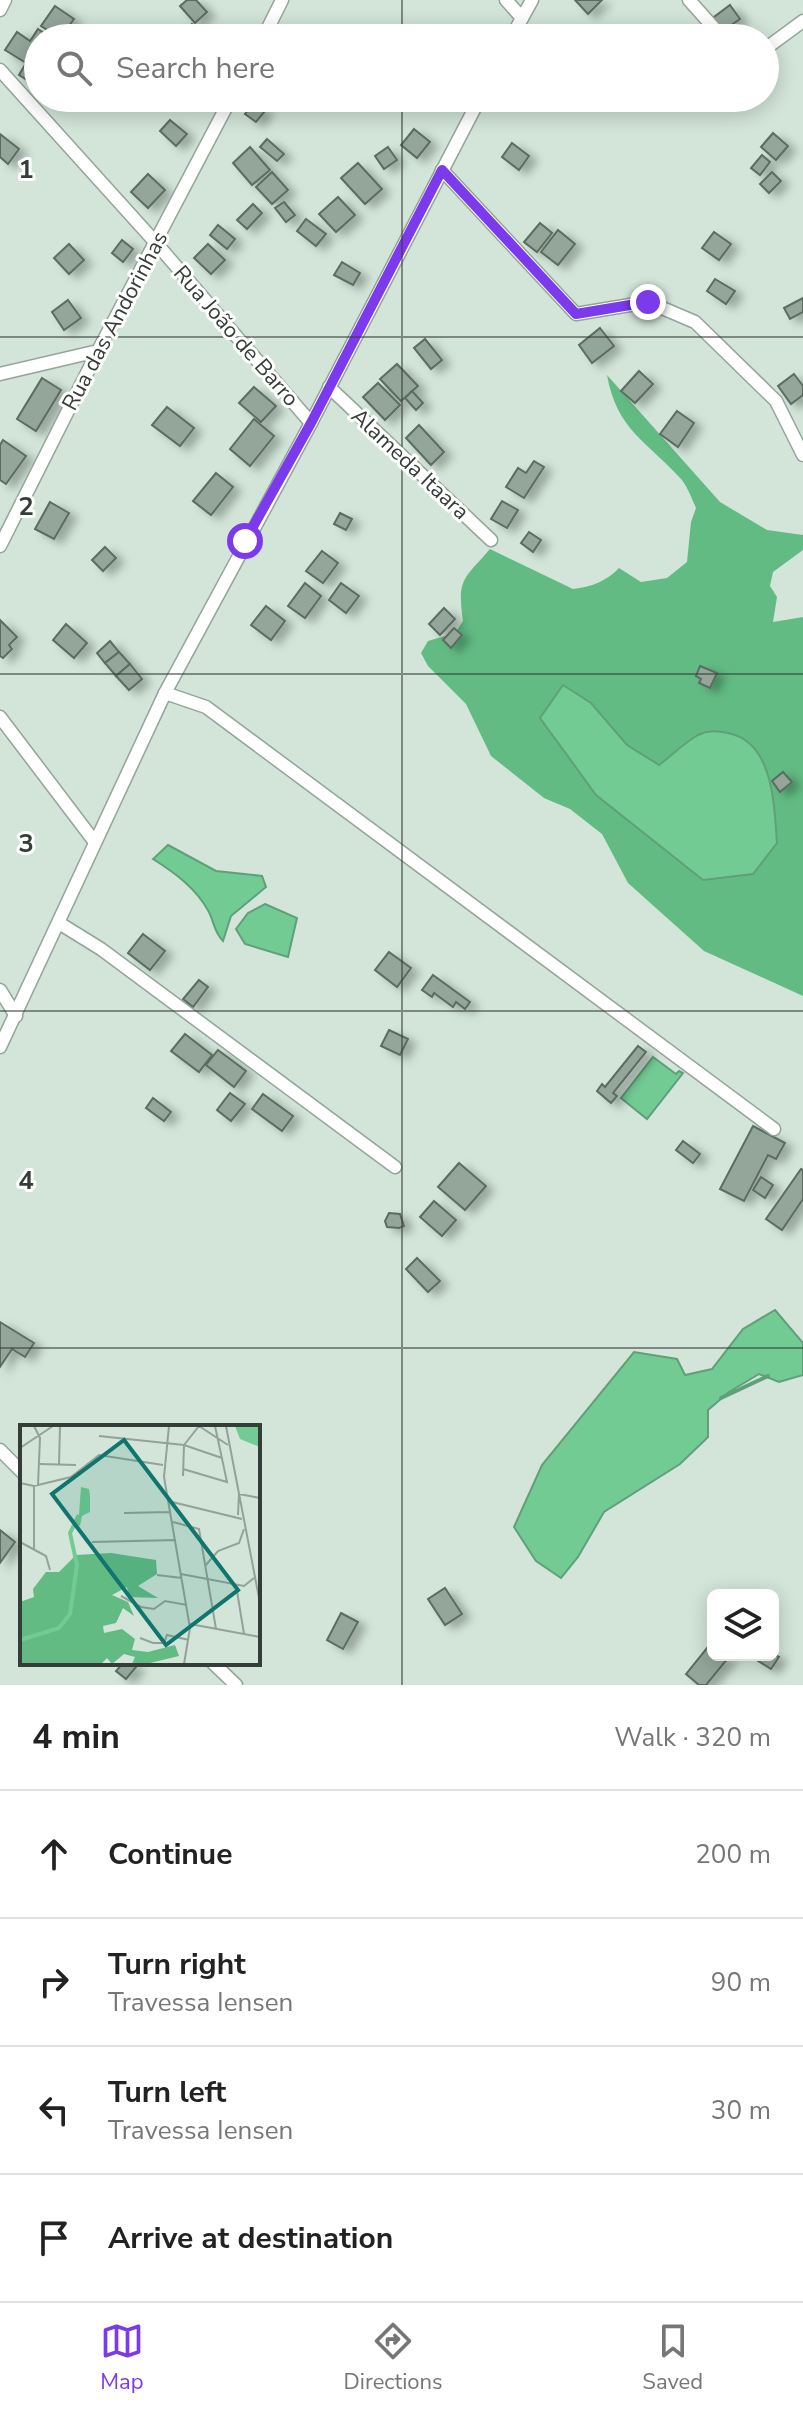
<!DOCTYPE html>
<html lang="en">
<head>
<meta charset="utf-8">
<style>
	body { margin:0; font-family:"Nunito Sans",sans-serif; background:#f6f6f6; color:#222 }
	.controls { position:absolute; right:24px; bottom:24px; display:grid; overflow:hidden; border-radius:12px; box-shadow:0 4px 20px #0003 }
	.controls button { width:72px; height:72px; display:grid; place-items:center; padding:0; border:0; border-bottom:2px solid #e0e0e0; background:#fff; color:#222; font:40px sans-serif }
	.stop { position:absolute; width:24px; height:24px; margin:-18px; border:6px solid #7c3aed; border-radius:50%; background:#fff }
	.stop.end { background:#7c3aed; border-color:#fff; box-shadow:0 2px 8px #0008 }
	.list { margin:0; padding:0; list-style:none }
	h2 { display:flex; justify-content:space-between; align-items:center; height:104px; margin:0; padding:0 32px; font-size:34px }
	h2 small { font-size:26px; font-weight:400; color:#767676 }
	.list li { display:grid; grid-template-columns:52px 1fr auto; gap:24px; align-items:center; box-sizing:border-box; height:128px; padding:0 32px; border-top:2px solid #e0e0e0 }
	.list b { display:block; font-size:30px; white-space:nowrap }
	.list p { margin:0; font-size:26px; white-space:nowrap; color:#767676 }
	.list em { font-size:26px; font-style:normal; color:#767676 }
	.icon { flex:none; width:44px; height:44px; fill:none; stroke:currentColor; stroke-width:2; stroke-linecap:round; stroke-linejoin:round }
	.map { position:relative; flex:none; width:803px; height:1685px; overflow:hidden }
	.search { position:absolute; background:#fff; box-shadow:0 4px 20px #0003; left:24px; right:24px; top:24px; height:88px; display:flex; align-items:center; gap:20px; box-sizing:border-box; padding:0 28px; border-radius:44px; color:#767676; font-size:30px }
	.sheet { height:616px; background:#fff }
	nav { display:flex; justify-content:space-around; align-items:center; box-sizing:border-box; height:112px; border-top:2px solid #e0e0e0; background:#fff; font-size:22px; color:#767676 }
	nav a { display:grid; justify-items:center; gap:4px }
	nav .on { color:#7c3aed }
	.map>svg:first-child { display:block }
	.forest { fill:#62bb83 }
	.water { fill:#72cb93; stroke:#60a078; stroke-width:2 }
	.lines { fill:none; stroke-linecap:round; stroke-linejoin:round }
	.stream { stroke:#60a078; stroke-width:4 }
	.building { fill:#94a699; stroke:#5b6c60; stroke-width:2; filter:url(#shadow) }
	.street-casing { stroke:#93a599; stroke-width:15 }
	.street { stroke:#fff; stroke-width:12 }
	.route { stroke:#7c3aed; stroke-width:10 }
	.grid { fill:none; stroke:#353d38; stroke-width:2; stroke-opacity:0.55 }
	.labels { text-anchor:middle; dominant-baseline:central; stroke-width:6; stroke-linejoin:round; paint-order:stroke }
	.street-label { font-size:22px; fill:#353d38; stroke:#fff }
	.inset-river { fill:none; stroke:#72cb93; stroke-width:4 }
	.inset-road { fill:none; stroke:#93a298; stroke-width:2 }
	.view { fill:#0f766e; fill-opacity:0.15; stroke:#0f766e; stroke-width:4 }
	.inset-edge { fill:none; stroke:#353d38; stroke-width:4 }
	.grid-label { font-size:26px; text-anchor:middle; font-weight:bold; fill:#353d38; stroke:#fff; stroke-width:6; stroke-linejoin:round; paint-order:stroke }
</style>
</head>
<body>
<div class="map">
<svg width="803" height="1685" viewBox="0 0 803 1685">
	<defs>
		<filter id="shadow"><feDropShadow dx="8" dy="4.5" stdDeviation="4" flood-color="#0004"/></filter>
	</defs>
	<rect width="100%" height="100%" fill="#d2e5d8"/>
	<path class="forest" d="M 607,375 L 720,502 L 767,530 L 803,535 L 803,550 L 773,572 L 770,586 L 777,597 L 773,622 L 803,617 L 803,996 L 704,951 L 628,883 L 602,834 L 570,809 L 544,798 L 491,756 L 466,704 L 428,666 L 421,653 L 428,641 L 455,633 L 463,621 C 457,579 463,580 490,549 L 573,589 C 591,587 607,581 619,568 L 641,582 L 667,578 L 687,562 L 691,522 L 696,508 C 692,499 688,488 682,480 C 648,442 617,431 607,375 Z"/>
	<g class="water">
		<path d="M 563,685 L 591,703 L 627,745 L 659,765 C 671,756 684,743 698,735 C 708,730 717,731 728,733 C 774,742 774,806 777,843 L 753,874 L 703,880 L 596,795 L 540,718 Z"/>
		<path d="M 168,845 L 216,871 L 262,876 L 266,887 L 231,916 L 223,941 C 214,932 214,922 209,912 C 196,888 175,873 153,859 Z"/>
		<path d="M 265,904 L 297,918 L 288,957 L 245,944 L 236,929 L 248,913 Z"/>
		<path d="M 653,1057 L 676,1074 L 679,1071 L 683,1073 L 647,1119 L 621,1098 Z"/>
		<path d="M 775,1310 L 803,1343 L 803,1375 L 779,1382 L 759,1374 L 729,1392 L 708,1410 L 708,1437 L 680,1464 L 604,1512 L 578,1557 L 561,1578 L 536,1561 L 514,1527 L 542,1465 L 634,1352 L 677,1359 L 685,1375 L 712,1369 L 743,1329 Z"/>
	</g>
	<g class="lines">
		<path class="stream" d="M 721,1398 L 768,1376"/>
	</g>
	<g class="building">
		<path d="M 187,0 L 196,0 L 207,12 L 195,23 L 180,6 Z"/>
		<path d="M 575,0 L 602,0 L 588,14 Z"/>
		<path d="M 730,5 L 740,19 L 720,33 L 710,20 Z"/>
		<path d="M 55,6 L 74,19 L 60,38 L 41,26 Z"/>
		<path d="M 192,24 L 210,38 L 192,38 L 185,33 Z"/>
		<path d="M 38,29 L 51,38 L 38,38 L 38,77 L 33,84 L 19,75 L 26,63 L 5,50 L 17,32 L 30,41 Z"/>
		<path d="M 253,103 L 265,111 L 256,122 L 245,114 Z"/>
		<path d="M 170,120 L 187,134 L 176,146 L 160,131 Z"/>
		<path d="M 414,129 L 430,142 L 417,158 L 401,145 Z"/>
		<path d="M 773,133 L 788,146 L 776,160 L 761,147 Z"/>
		<path d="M 0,134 L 19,149 L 8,164 L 0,157 Z"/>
		<path d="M 267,139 L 284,154 L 277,161 L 260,147 Z"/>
		<path d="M 512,143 L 529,156 L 519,170 L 502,157 Z"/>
		<path d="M 250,147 L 270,170 L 252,185 L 233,163 Z"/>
		<path d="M 388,147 L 397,160 L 384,169 L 375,156 Z"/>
		<path d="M 762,155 L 770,162 L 760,175 L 751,168 Z"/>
		<path d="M 358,163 L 382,189 L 365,204 L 341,178 Z"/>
		<path d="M 272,172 L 288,190 L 272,204 L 256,187 Z"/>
		<path d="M 772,172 L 781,181 L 769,193 L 760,184 Z"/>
		<path d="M 148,174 L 165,190 L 148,208 L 131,192 Z"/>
		<path d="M 338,197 L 355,215 L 336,232 L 319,214 Z"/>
		<path d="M 284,202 L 295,215 L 286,222 L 275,208 Z"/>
		<path d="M 253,204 L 262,213 L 247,229 L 237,220 Z"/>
		<path d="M 306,219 L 326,234 L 316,246 L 297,231 Z"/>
		<path d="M 540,223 L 552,233 L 537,252 L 524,242 Z"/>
		<path d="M 218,225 L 235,239 L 227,249 L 210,235 Z"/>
		<path d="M 558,230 L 575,244 L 558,265 L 541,252 Z"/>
		<path d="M 714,232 L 731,244 L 719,260 L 702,248 Z"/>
		<path d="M 122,240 L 133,249 L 123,262 L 112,253 Z"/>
		<path d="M 69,244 L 84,260 L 69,274 L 54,258 Z"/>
		<path d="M 208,244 L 225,260 L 211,274 L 194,258 Z"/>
		<path d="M 342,262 L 360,273 L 353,285 L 334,275 Z"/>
		<path d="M 715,279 L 735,291 L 726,304 L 707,291 Z"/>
		<path d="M 803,298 L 803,312 L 790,319 L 784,308 Z"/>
		<path d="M 68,300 L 81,318 L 64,330 L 52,312 Z"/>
		<path d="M 600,328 L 614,346 L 592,363 L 579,345 Z"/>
		<path d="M 425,339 L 442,360 L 431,369 L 414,348 Z"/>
		<path d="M 397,364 L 418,386 L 401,401 L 380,379 Z"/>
		<path d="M 639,371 L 653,384 L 635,403 L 621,391 Z"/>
		<path d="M 794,374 L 803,386 L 803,395 L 791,404 L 778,386 Z"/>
		<path d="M 42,378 L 61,390 L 36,431 L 17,419 Z"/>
		<path d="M 378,383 L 400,405 L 385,420 L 363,397 Z"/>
		<path d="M 254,387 L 276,406 L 261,422 L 239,403 Z"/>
		<path d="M 412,391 L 423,403 L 416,410 L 405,398 Z"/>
		<path d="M 167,407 L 194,428 L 180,446 L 152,425 Z"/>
		<path d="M 677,411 L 694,423 L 678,447 L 660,434 Z"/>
		<path d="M 254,419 L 274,436 L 250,466 L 230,449 Z"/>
		<path d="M 419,425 L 444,452 L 431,465 L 406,438 Z"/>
		<path d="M 3,440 L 26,456 L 6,484 L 0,480 L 0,445 Z"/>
		<path d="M 534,461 L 544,467 L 524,498 L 506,487 L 518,468 L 526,473 Z"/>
		<path d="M 216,473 L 233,487 L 211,515 L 193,501 Z"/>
		<path d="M 502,501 L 518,510 L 507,528 L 491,519 Z"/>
		<path d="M 50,502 L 69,513 L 54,539 L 35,529 Z"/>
		<path d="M 340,513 L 352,519 L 346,530 L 334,524 Z"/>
		<path d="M 529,532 L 541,540 L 533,552 L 521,543 Z"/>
		<path d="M 105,547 L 116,558 L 103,571 L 92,560 Z"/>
		<path d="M 322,551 L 338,563 L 323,583 L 306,571 Z"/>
		<path d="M 305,583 L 321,596 L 305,618 L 288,606 Z"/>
		<path d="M 341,583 L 359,596 L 346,613 L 329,600 Z"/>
		<path d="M 266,606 L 285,621 L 271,640 L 251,625 Z"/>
		<path d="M 444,608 L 455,619 L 440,635 L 429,624 Z"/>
		<path d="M 0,620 L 17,637 L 9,645 L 12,649 L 3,658 L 0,656 Z"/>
		<path d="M 66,624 L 87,643 L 74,658 L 53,640 Z"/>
		<path d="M 454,628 L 462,635 L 451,648 L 443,640 Z"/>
		<path d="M 110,641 L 119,652 L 105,663 L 97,653 Z"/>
		<path d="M 119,652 L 130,664 L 116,676 L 105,663 Z"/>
		<path d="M 130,664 L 142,679 L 129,690 L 116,676 Z"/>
		<path d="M 700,666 L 717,673 L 710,688 L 699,683 L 701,679 L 696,676 Z"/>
		<path d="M 783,772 L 792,782 L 780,792 L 772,781 Z"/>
		<path d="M 143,934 L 165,951 L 150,970 L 128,953 Z"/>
		<path d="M 389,952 L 411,968 L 397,987 L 375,970 Z"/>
		<path d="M 433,975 L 470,1002 L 465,1009 L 456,1002 L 453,1007 L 434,993 L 432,997 L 422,990 Z"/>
		<path d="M 199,980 L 208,987 L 193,1007 L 183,999 Z"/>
		<path d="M 389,1030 L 408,1039 L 400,1055 L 381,1046 Z"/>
		<path d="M 185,1034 L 212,1055 L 199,1072 L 171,1051 Z"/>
		<path d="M 638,1046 L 646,1052 L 613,1093 L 617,1096 L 611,1103 L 597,1091 L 602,1084 L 605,1087 Z"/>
		<path d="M 218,1050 L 246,1071 L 234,1087 L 206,1065 Z"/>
		<path d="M 230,1093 L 245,1104 L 231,1121 L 217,1110 Z"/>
		<path d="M 263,1094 L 293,1116 L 282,1131 L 252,1109 Z"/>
		<path d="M 153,1098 L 171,1112 L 164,1121 L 146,1108 Z"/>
		<path d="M 753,1126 L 785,1143 L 776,1159 L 768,1155 L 744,1201 L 720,1189 Z"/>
		<path d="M 683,1141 L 700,1154 L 693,1163 L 676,1150 Z"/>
		<path d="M 459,1163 L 486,1186 L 465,1210 L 438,1187 Z"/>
		<path d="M 801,1169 L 803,1170 L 803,1199 L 782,1230 L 766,1219 Z"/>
		<path d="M 761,1177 L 773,1185 L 765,1198 L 753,1190 Z"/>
		<path d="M 434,1201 L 456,1220 L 442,1236 L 420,1217 Z"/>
		<path d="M 389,1213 L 400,1214 L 404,1226 L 399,1228 L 387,1227 L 385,1221 Z"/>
		<path d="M 417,1258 L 440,1281 L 428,1292 L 406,1269 Z"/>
		<path d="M 0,1322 L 34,1343 L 25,1357 L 12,1349 L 0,1367 Z"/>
		<path d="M 0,1530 L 15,1542 L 0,1563 Z"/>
		<path d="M 445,1588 L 462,1614 L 445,1625 L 428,1599 Z"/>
		<path d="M 341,1613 L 358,1622 L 343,1649 L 327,1640 Z"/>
		<path d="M 711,1643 L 713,1655 L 729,1657 L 706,1685 L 699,1685 L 686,1674 Z"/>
		<path d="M 773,1654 L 779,1657 L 771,1669 L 755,1659 L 758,1655 Z"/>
		<path d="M 123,1663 L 132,1663 L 136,1667 L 126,1679 L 116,1671 Z"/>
	</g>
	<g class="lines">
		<g class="street-casing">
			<g id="street">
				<path d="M 506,0 L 522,18"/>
				<path d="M 689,0 L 723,38"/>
				<path d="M 0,10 L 5,0"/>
				<path d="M 263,38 L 282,0"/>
				<path d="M 511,38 L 532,0"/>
				<path d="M 765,49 L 803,21"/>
				<path d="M 0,70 L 156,243 L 311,423"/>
				<path d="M 442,170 L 576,314 L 648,302 L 695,322 L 776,401 L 803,455"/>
				<path d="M 0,374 L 98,351"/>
				<path d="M 329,387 L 491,540"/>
				<path d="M 0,546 L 98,351 L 231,98"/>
				<path d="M 165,693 L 206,707 L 774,1129"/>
				<path d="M 0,717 L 94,841"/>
				<path d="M 59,923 L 101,949 L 395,1167"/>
				<path d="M 0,990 L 16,1016"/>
				<path d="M 0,1047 L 165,693 L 311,423 L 480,98"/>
				<path d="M 0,1450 L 22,1472"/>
				<path d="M 213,1663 L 236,1685"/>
			</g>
		</g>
		<use href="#street" class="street"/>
	</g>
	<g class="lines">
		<path class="route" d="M 245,541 L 311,423 L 442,170 L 576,314 L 648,302"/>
	</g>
	<path class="grid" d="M 402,0 L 402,38M 402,98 L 402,1685M 0,337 L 803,337M 0,674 L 803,674M 0,1011 L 803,1011M 0,1348 L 803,1348"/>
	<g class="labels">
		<g class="street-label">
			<text transform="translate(115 321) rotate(-62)">Rua das Andorinhas</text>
			<text transform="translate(236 336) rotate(49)">Rua João de Barro</text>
			<text transform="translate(410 464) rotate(43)">Alameda Itaara</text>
		</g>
	</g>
	<g transform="translate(20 1425)">
		<rect width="240" height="240" fill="#d2e5d8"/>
		<path d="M 91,128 L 136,135 L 137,149 L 118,161 L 138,173 L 109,172 L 107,162 L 92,170 L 108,177 L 114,191 L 103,183 L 96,198 L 83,201 L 84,208 L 102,204 L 115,214 L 112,225 L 128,227 L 155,220 L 159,231 L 126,239 L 112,239 L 115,232 L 104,229 L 92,239 L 87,233 L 81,239 L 0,239 L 0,177 L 14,172 L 13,164 L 26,147 L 39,147 L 56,130 Z" fill="#62bb83"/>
		<path d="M 215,1 L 240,1 L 240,22 L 220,14 ZM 61,62 L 69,64 L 70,71 L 70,87 L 62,91 L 60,101 L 52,98 L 59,90 Z" fill="#72cb93"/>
		<path class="inset-river" d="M 0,215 L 39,203 L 50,189 L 57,140 L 50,108 L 59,90"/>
		<path class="inset-road" d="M 14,1 L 20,13 L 18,60M 149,1 L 144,52 L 170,203 L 164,239M 179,1 L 208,20M 206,1 L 240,178M 79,11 L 164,20 L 202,33M 0,23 L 33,1M 20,39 L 56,40M 39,40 L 40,1M 163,44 L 207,57 L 195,1M 163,51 L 164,20 L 179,1M 0,58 L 14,61 L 51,52 L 79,30 L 143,40M 148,76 L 222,94M 104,88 L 150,87M 218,90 L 219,69 L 240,73M 153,97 L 179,104 L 196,204M 0,117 L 26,131 L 30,145M 72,117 L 156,115M 14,125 L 14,61M 185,141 L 198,126 L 219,118 L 224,104M 161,149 L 224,161 L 234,153M 137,150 L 162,153M 216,160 L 224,209M 101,171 L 121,182 L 134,184 L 145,176 L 167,180M 170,199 L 240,212M 120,213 L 133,218 L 144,218 L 147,210 L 169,215"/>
		<path class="view" d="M 104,15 L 218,165 L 146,220 L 32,69 Z"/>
		<rect width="240" height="240" class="inset-edge"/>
	</g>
	<g class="grid-label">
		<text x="26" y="178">1</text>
		<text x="26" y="515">2</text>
		<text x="26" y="852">3</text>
		<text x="26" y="1189">4</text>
	</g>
</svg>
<div class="controls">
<button><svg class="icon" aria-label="layers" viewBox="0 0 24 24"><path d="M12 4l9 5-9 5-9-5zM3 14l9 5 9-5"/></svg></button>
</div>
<div class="stop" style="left:245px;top:541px"></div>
<div class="stop end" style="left:648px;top:302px"></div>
<div class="search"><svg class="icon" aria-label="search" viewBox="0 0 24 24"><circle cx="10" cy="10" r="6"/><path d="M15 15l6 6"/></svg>Search here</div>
</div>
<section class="sheet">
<h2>4 min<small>Walk · 320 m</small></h2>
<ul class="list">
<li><svg class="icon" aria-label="ahead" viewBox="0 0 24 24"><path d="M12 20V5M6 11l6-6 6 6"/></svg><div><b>Continue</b></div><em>200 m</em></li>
<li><svg class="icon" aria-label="right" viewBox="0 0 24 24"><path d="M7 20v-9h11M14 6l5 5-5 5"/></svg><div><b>Turn right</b><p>Travessa Iensen</p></div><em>90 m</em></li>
<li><svg class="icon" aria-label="left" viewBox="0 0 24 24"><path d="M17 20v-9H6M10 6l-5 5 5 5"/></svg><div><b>Turn left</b><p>Travessa Iensen</p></div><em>30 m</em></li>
<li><svg class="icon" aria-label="arrive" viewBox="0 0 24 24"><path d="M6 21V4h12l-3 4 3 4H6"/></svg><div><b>Arrive at destination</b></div></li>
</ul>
</section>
<nav>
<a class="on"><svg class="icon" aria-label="map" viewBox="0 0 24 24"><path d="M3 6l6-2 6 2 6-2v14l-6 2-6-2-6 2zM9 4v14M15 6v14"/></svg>Map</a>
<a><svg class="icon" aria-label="directions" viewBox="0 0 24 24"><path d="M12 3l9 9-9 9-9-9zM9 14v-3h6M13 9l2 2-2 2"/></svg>Directions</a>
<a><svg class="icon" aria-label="saved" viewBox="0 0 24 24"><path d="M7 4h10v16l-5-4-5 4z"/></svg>Saved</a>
</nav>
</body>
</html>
